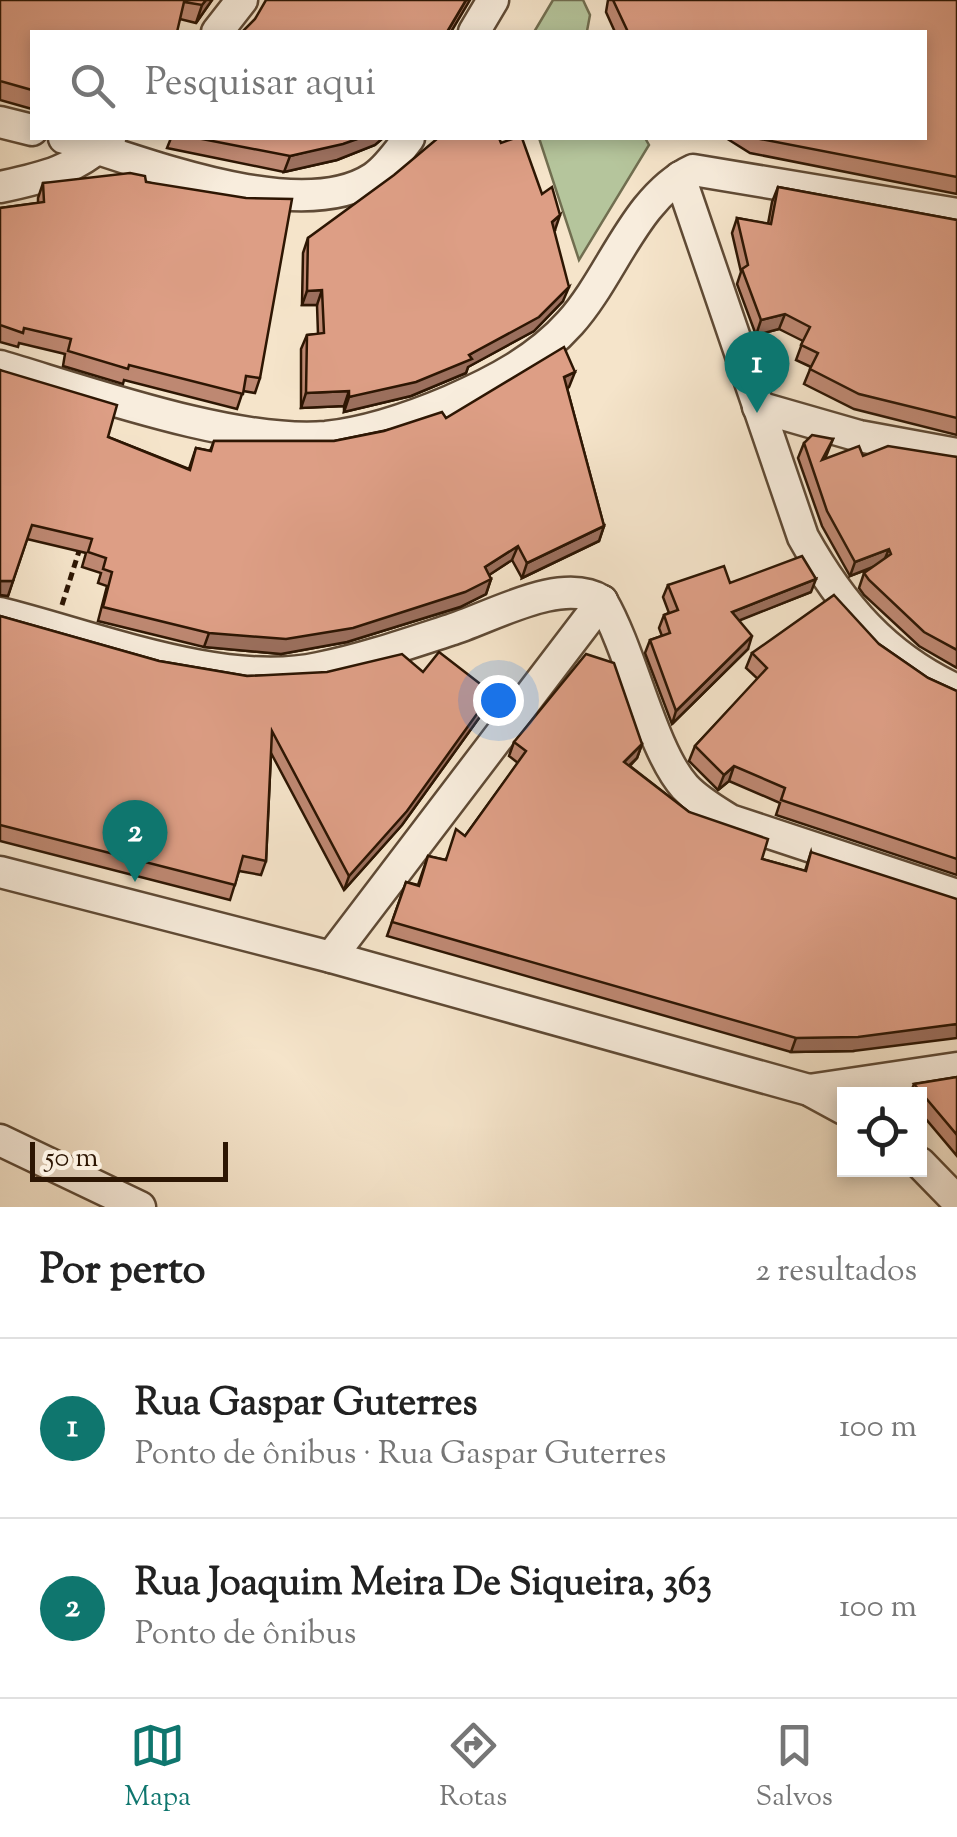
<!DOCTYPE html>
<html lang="pt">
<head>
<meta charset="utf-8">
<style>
	body { margin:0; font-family:"Sorts Mill Goudy",serif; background:#f6f6f6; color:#222 }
	.controls { position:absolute; right:30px; bottom:30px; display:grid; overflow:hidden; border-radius:0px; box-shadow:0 5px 15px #0003 }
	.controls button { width:90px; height:90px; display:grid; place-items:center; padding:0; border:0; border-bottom:2px solid #e0e0e0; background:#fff; color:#222; font:50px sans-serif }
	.scale { position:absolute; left:30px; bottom:25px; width:198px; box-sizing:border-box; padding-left:10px; border:5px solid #2d1603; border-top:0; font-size:28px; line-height:35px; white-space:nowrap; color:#2d1603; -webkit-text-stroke:8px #f8eddd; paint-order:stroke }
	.you { position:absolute; left:498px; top:700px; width:35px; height:35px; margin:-25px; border:8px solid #fff; border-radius:50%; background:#1a73e8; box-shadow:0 0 0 15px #1a73e833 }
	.badge { display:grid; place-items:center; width:65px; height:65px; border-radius:50%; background:#0f766e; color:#fff; font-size:32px; font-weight:700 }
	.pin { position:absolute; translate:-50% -82px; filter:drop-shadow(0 2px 5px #0008) }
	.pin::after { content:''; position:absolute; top:52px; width:35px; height:30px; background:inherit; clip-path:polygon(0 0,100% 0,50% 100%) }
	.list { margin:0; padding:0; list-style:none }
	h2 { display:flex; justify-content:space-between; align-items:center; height:130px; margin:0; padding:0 40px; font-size:42px }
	h2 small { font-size:32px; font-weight:400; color:#767676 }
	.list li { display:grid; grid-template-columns:65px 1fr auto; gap:30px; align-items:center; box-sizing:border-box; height:180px; padding:0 40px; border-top:2px solid #e0e0e0 }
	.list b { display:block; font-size:38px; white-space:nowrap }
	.list p { margin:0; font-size:32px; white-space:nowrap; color:#767676 }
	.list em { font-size:32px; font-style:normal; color:#767676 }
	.icon { flex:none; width:55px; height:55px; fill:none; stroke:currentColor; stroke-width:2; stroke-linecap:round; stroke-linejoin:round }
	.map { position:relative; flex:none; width:957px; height:1207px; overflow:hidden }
	.search { position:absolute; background:#fff; box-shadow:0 5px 15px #0003; left:30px; right:30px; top:30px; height:110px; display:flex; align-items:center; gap:25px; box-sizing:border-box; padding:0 35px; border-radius:0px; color:#767676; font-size:38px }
	.sheet { height:490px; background:#fff }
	nav { display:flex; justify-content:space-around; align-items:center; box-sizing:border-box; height:140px; border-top:2px solid #e0e0e0; background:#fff; font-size:28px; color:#767676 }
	nav a { display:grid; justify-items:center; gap:5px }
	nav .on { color:#0f766e }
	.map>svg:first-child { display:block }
	.green { fill:#b5c59c; stroke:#716e50; stroke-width:2.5 }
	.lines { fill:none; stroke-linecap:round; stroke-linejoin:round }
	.minor-casing { stroke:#5f4a35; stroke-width:35 }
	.path { stroke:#2d1603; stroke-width:5; stroke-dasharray:8 5; stroke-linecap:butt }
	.minor { stroke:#f8eddd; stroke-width:30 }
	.wall { fill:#be8872; stroke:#2d1603; stroke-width:2.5 }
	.shaded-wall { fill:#9b6f5d; stroke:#2d1603; stroke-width:2.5 }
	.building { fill:#dd9e85; stroke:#2d1603; stroke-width:2.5 }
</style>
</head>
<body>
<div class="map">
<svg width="957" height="1207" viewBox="0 0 957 1207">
	<rect width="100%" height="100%" fill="#f5e4ca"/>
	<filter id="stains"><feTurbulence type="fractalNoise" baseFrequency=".002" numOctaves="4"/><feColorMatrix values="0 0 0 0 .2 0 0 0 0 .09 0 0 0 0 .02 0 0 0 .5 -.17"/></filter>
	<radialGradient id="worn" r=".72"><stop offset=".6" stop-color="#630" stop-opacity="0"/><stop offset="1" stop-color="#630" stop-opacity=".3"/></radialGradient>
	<g class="green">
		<path d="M 553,0 L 583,0 L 590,15 L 587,31 L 592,32 L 534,32 Z"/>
		<path d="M 539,138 L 645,138 L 649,145 L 579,260 Z"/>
	</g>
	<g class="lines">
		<g class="minor-casing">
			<g id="minor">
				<path d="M 217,32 L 242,0"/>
				<path d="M 474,32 L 493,0"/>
				<path d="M 0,122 L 32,130"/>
				<path d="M 64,138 C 141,161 299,226 373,178 C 387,169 399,151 409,138"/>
				<path d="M 680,177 L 803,537 C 841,605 885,657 957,690"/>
				<path d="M 0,187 C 48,177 71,171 110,139"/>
				<path d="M 0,366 C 88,392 237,445 326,437 C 370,432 410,418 450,401 C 494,382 538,359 570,323 C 612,277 635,197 693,170 L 957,214"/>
				<path d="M 758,407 L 859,436 L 957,454"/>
				<path d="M 602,601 C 632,652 651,749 685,787 C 698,801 714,810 730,820 L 957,895"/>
				<path d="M 0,613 C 94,636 223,689 319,668 C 363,659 407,644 450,630 C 490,618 562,575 602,601"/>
				<path d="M 0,872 L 331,957 L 809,1090 L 844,1109"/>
				<path d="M 331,957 L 602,601"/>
				<path d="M 809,1090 L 957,1068"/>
				<path d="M 0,1140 L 140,1207"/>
				<path d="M 920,1163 L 957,1201"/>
			</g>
		</g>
		<path class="path" d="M 62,605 L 80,548"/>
		<use href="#minor" class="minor"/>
	</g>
	<g class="wall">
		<path d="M 0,0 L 212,0 L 196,23 L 180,19 L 32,32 L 32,109 L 0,100 Z"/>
		<path d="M 608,0 L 957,0 L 957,194 L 750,153 L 726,138 L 924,138 L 924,32 L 615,32 L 606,12 Z"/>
		<path d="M 171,138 L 383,138 L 375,145 L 337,160 L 284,172 L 167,148 Z"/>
		<path d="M 501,143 L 555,230 L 554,231 L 563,301 L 534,331 L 468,367 L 466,373 L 411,396 L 344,412 L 344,406 L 301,408 L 301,349 L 307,335 L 318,334 L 317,305 L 302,305 L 303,253 L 308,238 Z"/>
		<path d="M 146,182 L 260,378 L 255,393 L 243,391 L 237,409 L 124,380 L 123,384 L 63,366 L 65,354 L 19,343 L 18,347 L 0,342 L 0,208 L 38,203 L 38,198 L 43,183 Z"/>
		<path d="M 778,187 L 957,220 L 957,435 L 854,409 L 804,384 L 811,367 L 796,360 L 803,341 L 779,329 L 756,335 L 737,284 L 741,272 L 732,233 L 737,218 L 768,224 L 772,202 Z"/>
		<path d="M 0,370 L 108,437 L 189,469 L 196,448 L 210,451 L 214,441 L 334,441 L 446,418 L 569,387 L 567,388 L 604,526 L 599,541 L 522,578 L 512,560 L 489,575 L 491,579 L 486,594 L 460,607 L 347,642 L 281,654 L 204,647 L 98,621 L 107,586 L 98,583 L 101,573 L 82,567 L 86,553 L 27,539 L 8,596 L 0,595 Z"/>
		<path d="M 833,439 L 825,459 L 863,456 L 957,457 L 957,668 L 919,646 L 864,595 L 859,588 L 864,573 L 871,568 L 850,576 L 822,526 L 798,458 L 804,443 Z"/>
		<path d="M 730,583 L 811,592 L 739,620 L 748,649 L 672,724 L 645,653 L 650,640 L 662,636 L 659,628 L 664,615 L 669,613 L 663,597 L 668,585 Z"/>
		<path d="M 0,616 L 159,661 L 247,676 L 423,672 L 492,693 L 487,707 L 402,825 L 344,890 L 271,753 L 266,861 L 261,875 L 239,871 L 230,900 L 0,841 Z"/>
		<path d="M 879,644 L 928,678 L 957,691 L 957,875 L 776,815 L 780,803 L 729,781 L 718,790 L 689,761 L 695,746 L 758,679 L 746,668 L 752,653 Z"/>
		<path d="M 514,742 L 642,744 L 637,758 L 630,766 L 689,812 L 762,859 L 805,871 L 811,852 L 853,1051 L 791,1052 L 387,936 L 406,882 L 418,885 L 428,856 L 445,860 L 465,836 L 518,763 L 509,756 Z"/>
		<path d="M 957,1077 L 957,1156 L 920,1112 L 920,1094 L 910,1094 L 914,1084 Z"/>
	</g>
	<g class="shaded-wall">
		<path d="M 206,0 L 212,0 L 196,23 L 202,5 Z"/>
		<path d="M 466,0 L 470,0 L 451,32 L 447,32 Z"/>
		<path d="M 360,138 L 383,138 L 375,145 L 337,160 L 284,172 L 290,156 Z"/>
		<path d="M 560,215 L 555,230 L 546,237 L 552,222 Z"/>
		<path d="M 569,287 L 563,301 L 534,331 L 468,367 L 466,373 L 411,396 L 344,412 L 349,397 L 469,355 Z"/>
		<path d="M 322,290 L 317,305 L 302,305 L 307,291 Z"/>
		<path d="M 785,314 L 779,329 L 756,335 L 761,320 Z"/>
		<path d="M 575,372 L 569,387 L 559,392 L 564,377 Z"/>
		<path d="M 349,391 L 344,406 L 301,408 L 306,393 Z"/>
		<path d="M 604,526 L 599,541 L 522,578 L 527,563 Z"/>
		<path d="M 518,546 L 512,560 L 480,581 L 485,567 Z"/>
		<path d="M 889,549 L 883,563 L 850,576 L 855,562 Z"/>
		<path d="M 491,579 L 486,594 L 460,607 L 347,642 L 281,654 L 204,647 L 209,633 Z"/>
		<path d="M 816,579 L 811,592 L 728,625 L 732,612 Z"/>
		<path d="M 0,581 L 13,581 L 8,596 L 0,595 Z"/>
		<path d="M 752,636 L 748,649 L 672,724 L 676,711 Z"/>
		<path d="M 492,693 L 487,707 L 402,825 L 344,890 L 349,876 Z"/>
		<path d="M 642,744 L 637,758 L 619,775 L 624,762 Z"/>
		<path d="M 734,766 L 729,781 L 718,790 L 724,775 Z"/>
		<path d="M 957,1024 L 957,1038 L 853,1051 L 791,1052 L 796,1038 Z"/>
	</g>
	<g class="building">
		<path d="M 0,0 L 206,0 L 202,5 L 184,2 L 177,32 L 32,32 L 32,90 L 0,81 Z"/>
		<path d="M 266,0 L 466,0 L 447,32 L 242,32 L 255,19 Z"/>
		<path d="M 613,0 L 957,0 L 957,177 L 755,138 L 924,138 L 924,32 L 628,32 Z"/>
		<path d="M 197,138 L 360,138 L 343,144 L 290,156 Z"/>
		<path d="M 438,138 L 499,138 L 501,143 L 515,138 L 522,138 L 542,194 L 552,187 L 560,215 L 552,222 L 569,287 L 539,317 L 469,355 L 472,359 L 416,382 L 349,397 L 349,391 L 306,393 L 307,335 L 324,333 L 322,290 L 307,291 L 308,238 L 394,175 Z"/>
		<path d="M 130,173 L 145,176 L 146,182 L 246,198 L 292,199 L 260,378 L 246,376 L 243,394 L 129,365 L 128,369 L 68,351 L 71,339 L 24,328 L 23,333 L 0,325 L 0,208 L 44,202 L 43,183 Z"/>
		<path d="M 778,187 L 957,220 L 957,418 L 859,394 L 810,369 L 818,353 L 801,345 L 810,327 L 785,314 L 761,320 L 742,269 L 748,265 L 737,218 L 771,224 Z"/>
		<path d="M 564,347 L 575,372 L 564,377 L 604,526 L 527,563 L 518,546 L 485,567 L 491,579 L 465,592 L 353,628 L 286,639 L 209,633 L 103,607 L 112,572 L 103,569 L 106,558 L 88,552 L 92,539 L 32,525 L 13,581 L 0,581 L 0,370 L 117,405 L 108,437 L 190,470 L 196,448 L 211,451 L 214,441 L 334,441 L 384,431 L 442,412 L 446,418 Z"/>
		<path d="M 812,435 L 833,439 L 822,460 L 859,446 L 863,456 L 888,446 L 957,457 L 957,650 L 924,632 L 869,580 L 864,573 L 891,554 L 889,549 L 855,562 L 827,511 L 804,443 Z"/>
		<path d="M 802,556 L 816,579 L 732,612 L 752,636 L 676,711 L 650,640 L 670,633 L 664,615 L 678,610 L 668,585 L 724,566 L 730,583 Z"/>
		<path d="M 834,595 L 879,644 L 928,678 L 957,691 L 957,859 L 781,800 L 785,788 L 734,766 L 724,775 L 695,746 L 767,668 L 752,653 Z"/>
		<path d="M 0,616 L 159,661 L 247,676 L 327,672 L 402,654 L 423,672 L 439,652 L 492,693 L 407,811 L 349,876 L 272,731 L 266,861 L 243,856 L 235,885 L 0,825 Z"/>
		<path d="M 586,654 L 614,663 L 642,744 L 624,762 L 689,812 L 768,839 L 762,859 L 806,871 L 811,852 L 957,899 L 957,1024 L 858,1037 L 796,1038 L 392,922 L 406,882 L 419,886 L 428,856 L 446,860 L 456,829 L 465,836 L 526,751 L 514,742 Z"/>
		<path d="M 957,1077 L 957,1135 L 914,1084 Z"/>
	</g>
	<rect width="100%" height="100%" filter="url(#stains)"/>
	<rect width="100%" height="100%" fill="url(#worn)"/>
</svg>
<div class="controls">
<button><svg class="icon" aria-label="locate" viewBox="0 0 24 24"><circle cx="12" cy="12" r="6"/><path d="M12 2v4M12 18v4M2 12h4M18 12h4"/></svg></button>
</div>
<div class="scale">50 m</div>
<div class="you"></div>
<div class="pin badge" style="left:757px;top:413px">1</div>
<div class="pin badge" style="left:135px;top:882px">2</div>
<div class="search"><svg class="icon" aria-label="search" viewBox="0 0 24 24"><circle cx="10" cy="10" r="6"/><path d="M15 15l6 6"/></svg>Pesquisar aqui</div>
</div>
<section class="sheet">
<h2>Por perto<small>2 resultados</small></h2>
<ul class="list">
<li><span class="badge">1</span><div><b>Rua Gaspar Guterres</b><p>Ponto de ônibus · Rua Gaspar Guterres</p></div><em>100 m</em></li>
<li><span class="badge">2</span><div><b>Rua Joaquim Meira De Siqueira, 363</b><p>Ponto de ônibus</p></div><em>100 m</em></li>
</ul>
</section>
<nav>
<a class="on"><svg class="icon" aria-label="map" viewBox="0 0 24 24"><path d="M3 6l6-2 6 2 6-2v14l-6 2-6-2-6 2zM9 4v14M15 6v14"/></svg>Mapa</a>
<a><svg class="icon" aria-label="directions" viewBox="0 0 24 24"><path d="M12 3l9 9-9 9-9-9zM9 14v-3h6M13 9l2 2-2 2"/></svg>Rotas</a>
<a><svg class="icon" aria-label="saved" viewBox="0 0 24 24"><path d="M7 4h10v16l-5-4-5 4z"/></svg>Salvos</a>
</nav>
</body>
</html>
